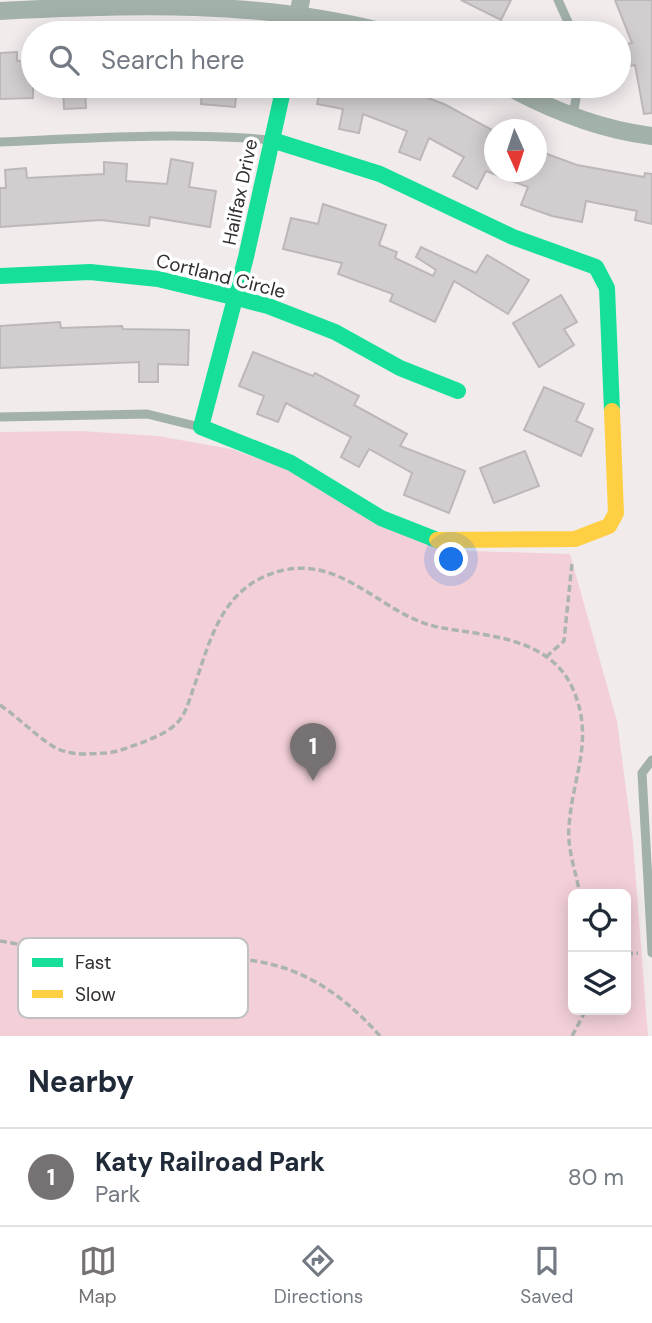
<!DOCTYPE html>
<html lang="en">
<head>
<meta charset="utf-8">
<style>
	body { margin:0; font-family:"DM Sans",sans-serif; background:#f6f6f7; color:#1f2937 }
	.controls { position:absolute; right:21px; bottom:21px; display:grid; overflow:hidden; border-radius:10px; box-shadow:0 4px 18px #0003 }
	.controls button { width:63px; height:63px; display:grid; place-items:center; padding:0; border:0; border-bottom:2px solid #e0e1e3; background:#fff; color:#1f2937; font:35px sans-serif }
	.compass { position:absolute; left:484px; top:119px; width:63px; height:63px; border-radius:50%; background:#fff; box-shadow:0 4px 18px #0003; rotate:177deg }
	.you { position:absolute; left:452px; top:560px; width:24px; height:24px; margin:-18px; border:5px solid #fff; border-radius:50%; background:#1a73e8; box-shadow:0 0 0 10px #1a73e833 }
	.badge { display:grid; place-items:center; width:46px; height:46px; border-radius:50%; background:#767172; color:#fff; font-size:23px; font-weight:700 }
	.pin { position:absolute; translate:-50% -58px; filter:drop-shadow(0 2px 4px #0008) }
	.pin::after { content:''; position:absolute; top:37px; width:24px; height:21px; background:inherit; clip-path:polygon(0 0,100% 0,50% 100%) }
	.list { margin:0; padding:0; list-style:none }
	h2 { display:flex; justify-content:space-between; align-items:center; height:91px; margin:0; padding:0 28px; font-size:30px }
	h2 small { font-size:23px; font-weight:400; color:#747a83 }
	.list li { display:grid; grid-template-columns:46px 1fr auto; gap:21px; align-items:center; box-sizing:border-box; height:98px; padding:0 28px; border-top:2px solid #e0e1e3 }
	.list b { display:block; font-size:26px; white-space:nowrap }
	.list p { margin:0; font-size:23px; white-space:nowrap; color:#747a83 }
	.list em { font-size:23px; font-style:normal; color:#747a83 }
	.icon { flex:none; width:38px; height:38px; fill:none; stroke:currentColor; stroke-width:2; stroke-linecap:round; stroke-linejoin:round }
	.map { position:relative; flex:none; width:652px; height:1036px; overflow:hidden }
	.search { position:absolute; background:#fff; box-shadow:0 4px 18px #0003; left:21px; right:21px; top:21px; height:77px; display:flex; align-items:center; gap:18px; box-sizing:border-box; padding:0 24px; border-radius:38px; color:#747a83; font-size:26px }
	.sheet { height:189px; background:#fff }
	nav { display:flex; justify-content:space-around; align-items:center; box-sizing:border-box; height:98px; border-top:2px solid #e0e1e3; background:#fff; font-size:19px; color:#747a83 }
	nav a { display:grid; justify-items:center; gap:4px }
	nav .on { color:#767172 }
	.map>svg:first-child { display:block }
	.park { fill:#f3d0d8; fill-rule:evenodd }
	.building { fill:#d2cdce; stroke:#bcb8b9; stroke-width:2 }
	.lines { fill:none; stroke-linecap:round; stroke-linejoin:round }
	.path { stroke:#acb4b0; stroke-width:3.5; stroke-dasharray:7 3.5; stroke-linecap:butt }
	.lane { stroke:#a2b1a9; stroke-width:9 }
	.street { stroke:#a2b1a9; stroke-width:18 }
	.fast { stroke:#16e098; stroke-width:16 }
	.slow { stroke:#ffcf43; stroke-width:16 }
	.labels { text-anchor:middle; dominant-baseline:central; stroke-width:7; stroke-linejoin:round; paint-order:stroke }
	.street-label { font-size:19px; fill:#332f30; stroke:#fff }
	.key { fill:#fff; stroke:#c2c1c1; stroke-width:2 }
	.key-label { font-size:19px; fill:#332f30 }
</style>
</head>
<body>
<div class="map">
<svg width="652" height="1036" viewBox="0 0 652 1036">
	<rect width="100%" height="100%" fill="#f1ebec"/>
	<path class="park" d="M 80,431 L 158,436 L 231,449 L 291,470 L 442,550 L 570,554 L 617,721 L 633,842 L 648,1036 L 0,1036 L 0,432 ZM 573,894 L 626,894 L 626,1010 L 573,1010 Z"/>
	<g class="building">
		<path d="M 461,0 L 511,0 L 501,20 Z"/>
		<path d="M 615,0 L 652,0 L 652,113 L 644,114 L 635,65 L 619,68 L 619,45 L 632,43 Z"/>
		<path d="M 17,52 L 17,61 L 33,60 L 33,98 L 0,99 L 0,53 Z"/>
		<path d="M 63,86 L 85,86 L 86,108 L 64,109 Z"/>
		<path d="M 202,86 L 237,86 L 235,107 L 201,104 Z"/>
		<path d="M 321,86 L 396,86 L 444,104 L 494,131 L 494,172 L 536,172 L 536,150 L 577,165 L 644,177 L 645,173 L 652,174 L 652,224 L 635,220 L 637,211 L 586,201 L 582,222 L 552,216 L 521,205 L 528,187 L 486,171 L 477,189 L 453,176 L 464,157 L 429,138 L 420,160 L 399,152 L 407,131 L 363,114 L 359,133 L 339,129 L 343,109 L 317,104 Z"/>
		<path d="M 171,159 L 193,163 L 189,187 L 216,191 L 210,227 L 150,217 L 149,226 L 101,220 L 0,227 L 0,188 L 6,188 L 5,170 L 26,168 L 27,178 L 104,174 L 104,162 L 127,164 L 126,181 L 167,184 Z"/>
		<path d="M 323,204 L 386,225 L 379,245 L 397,252 L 395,258 L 433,276 L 436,270 L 416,257 L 421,247 L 476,273 L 487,255 L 529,280 L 508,314 L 454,281 L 435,322 L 390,301 L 393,294 L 338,274 L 342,263 L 283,249 L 291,218 L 318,224 Z"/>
		<path d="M 561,295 L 577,322 L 564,329 L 574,345 L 539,367 L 513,323 Z"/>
		<path d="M 60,322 L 61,328 L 122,326 L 123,329 L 189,330 L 188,365 L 158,364 L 158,382 L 139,382 L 139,362 L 0,368 L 0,326 Z"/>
		<path d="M 253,352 L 313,376 L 315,373 L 359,396 L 354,405 L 407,434 L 400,446 L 465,471 L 449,513 L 404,495 L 412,473 L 369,449 L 359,467 L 341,457 L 351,437 L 286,403 L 278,422 L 257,414 L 264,396 L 239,386 Z"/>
		<path d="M 544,387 L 584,404 L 576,421 L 593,429 L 581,456 L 524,430 Z"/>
		<path d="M 525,451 L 539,486 L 494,503 L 480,468 Z"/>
	</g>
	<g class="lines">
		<g class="path">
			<path d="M 546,657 L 564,641 L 572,563"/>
			<path d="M 0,705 C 19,718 35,735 54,747 C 70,756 89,754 106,753 C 118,752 129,747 141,743 C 153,738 169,732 178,722 C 187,712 190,697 195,684 C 212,634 224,584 284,570 C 347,557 385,619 443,628 C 489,636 549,638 572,687 C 596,739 572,776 569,827 C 567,848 576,873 580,894"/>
			<path d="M 0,941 C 33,946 67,957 100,958 C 219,961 290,935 380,1036"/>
			<path d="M 626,954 L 638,953"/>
			<path d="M 572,1036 L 586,1010"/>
		</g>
		<g class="lane">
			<path d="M 558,0 L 573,33"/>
			<path d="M 573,116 L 578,86"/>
			<path d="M 0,142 C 90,138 180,132 271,140"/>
			<path d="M 0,417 L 147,414 L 200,427"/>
			<path d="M 652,760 L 642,773 L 652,953"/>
		</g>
		<g class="street">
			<path d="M 0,11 C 129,4 263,0 387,33"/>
			<path d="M 295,33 L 301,0"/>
			<path d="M 507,86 C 553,111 601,130 652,136"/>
		</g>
		<g class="fast">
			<path d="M 284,86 L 246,257 L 201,427 L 291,463 L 381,518 L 437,540"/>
			<path d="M 272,140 L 380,174 L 513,237 L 596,267 L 607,288 L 612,411"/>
			<path d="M 0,276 L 90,272 L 158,279 L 237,298 L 268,306 L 335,332 L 400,368 L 458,391"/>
		</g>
		<path class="slow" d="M 437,540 L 575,539 L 609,526 L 616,513 L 612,411"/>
	</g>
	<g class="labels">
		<g class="street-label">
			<text transform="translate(240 192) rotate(-78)">Hailfax Drive</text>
			<text transform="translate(221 276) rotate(14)">Cortland Circle</text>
		</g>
	</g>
	<rect x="18" y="938" width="230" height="80" rx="10" class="key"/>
	<rect x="32" y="958" width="31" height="9" fill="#16e098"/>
	<rect x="32" y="990" width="31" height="8" fill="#ffcf43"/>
	<g class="key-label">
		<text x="75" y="969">Fast</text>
		<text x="75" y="1001">Slow</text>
	</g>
</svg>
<div class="controls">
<button><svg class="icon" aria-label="locate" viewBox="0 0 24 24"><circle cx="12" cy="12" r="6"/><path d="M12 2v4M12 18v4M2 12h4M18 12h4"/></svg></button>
<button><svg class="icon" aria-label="layers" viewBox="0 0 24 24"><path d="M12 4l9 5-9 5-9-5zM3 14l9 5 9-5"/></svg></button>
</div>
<svg class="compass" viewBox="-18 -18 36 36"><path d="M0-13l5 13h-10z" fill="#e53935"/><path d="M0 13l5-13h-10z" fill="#747a83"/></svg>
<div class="you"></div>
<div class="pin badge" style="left:313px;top:781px">1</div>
<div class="search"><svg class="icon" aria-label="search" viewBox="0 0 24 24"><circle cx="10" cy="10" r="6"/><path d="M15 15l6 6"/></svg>Search here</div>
</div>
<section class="sheet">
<h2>Nearby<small></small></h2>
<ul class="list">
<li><span class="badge">1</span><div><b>Katy Railroad Park</b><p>Park</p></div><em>80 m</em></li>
</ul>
</section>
<nav>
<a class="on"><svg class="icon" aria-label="map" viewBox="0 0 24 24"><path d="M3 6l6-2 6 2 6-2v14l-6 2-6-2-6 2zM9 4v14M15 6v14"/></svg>Map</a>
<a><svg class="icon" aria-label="directions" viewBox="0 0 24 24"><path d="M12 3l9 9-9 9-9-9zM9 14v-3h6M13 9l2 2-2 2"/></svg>Directions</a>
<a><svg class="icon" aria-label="saved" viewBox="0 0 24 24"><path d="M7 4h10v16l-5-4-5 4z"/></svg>Saved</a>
</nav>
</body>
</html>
